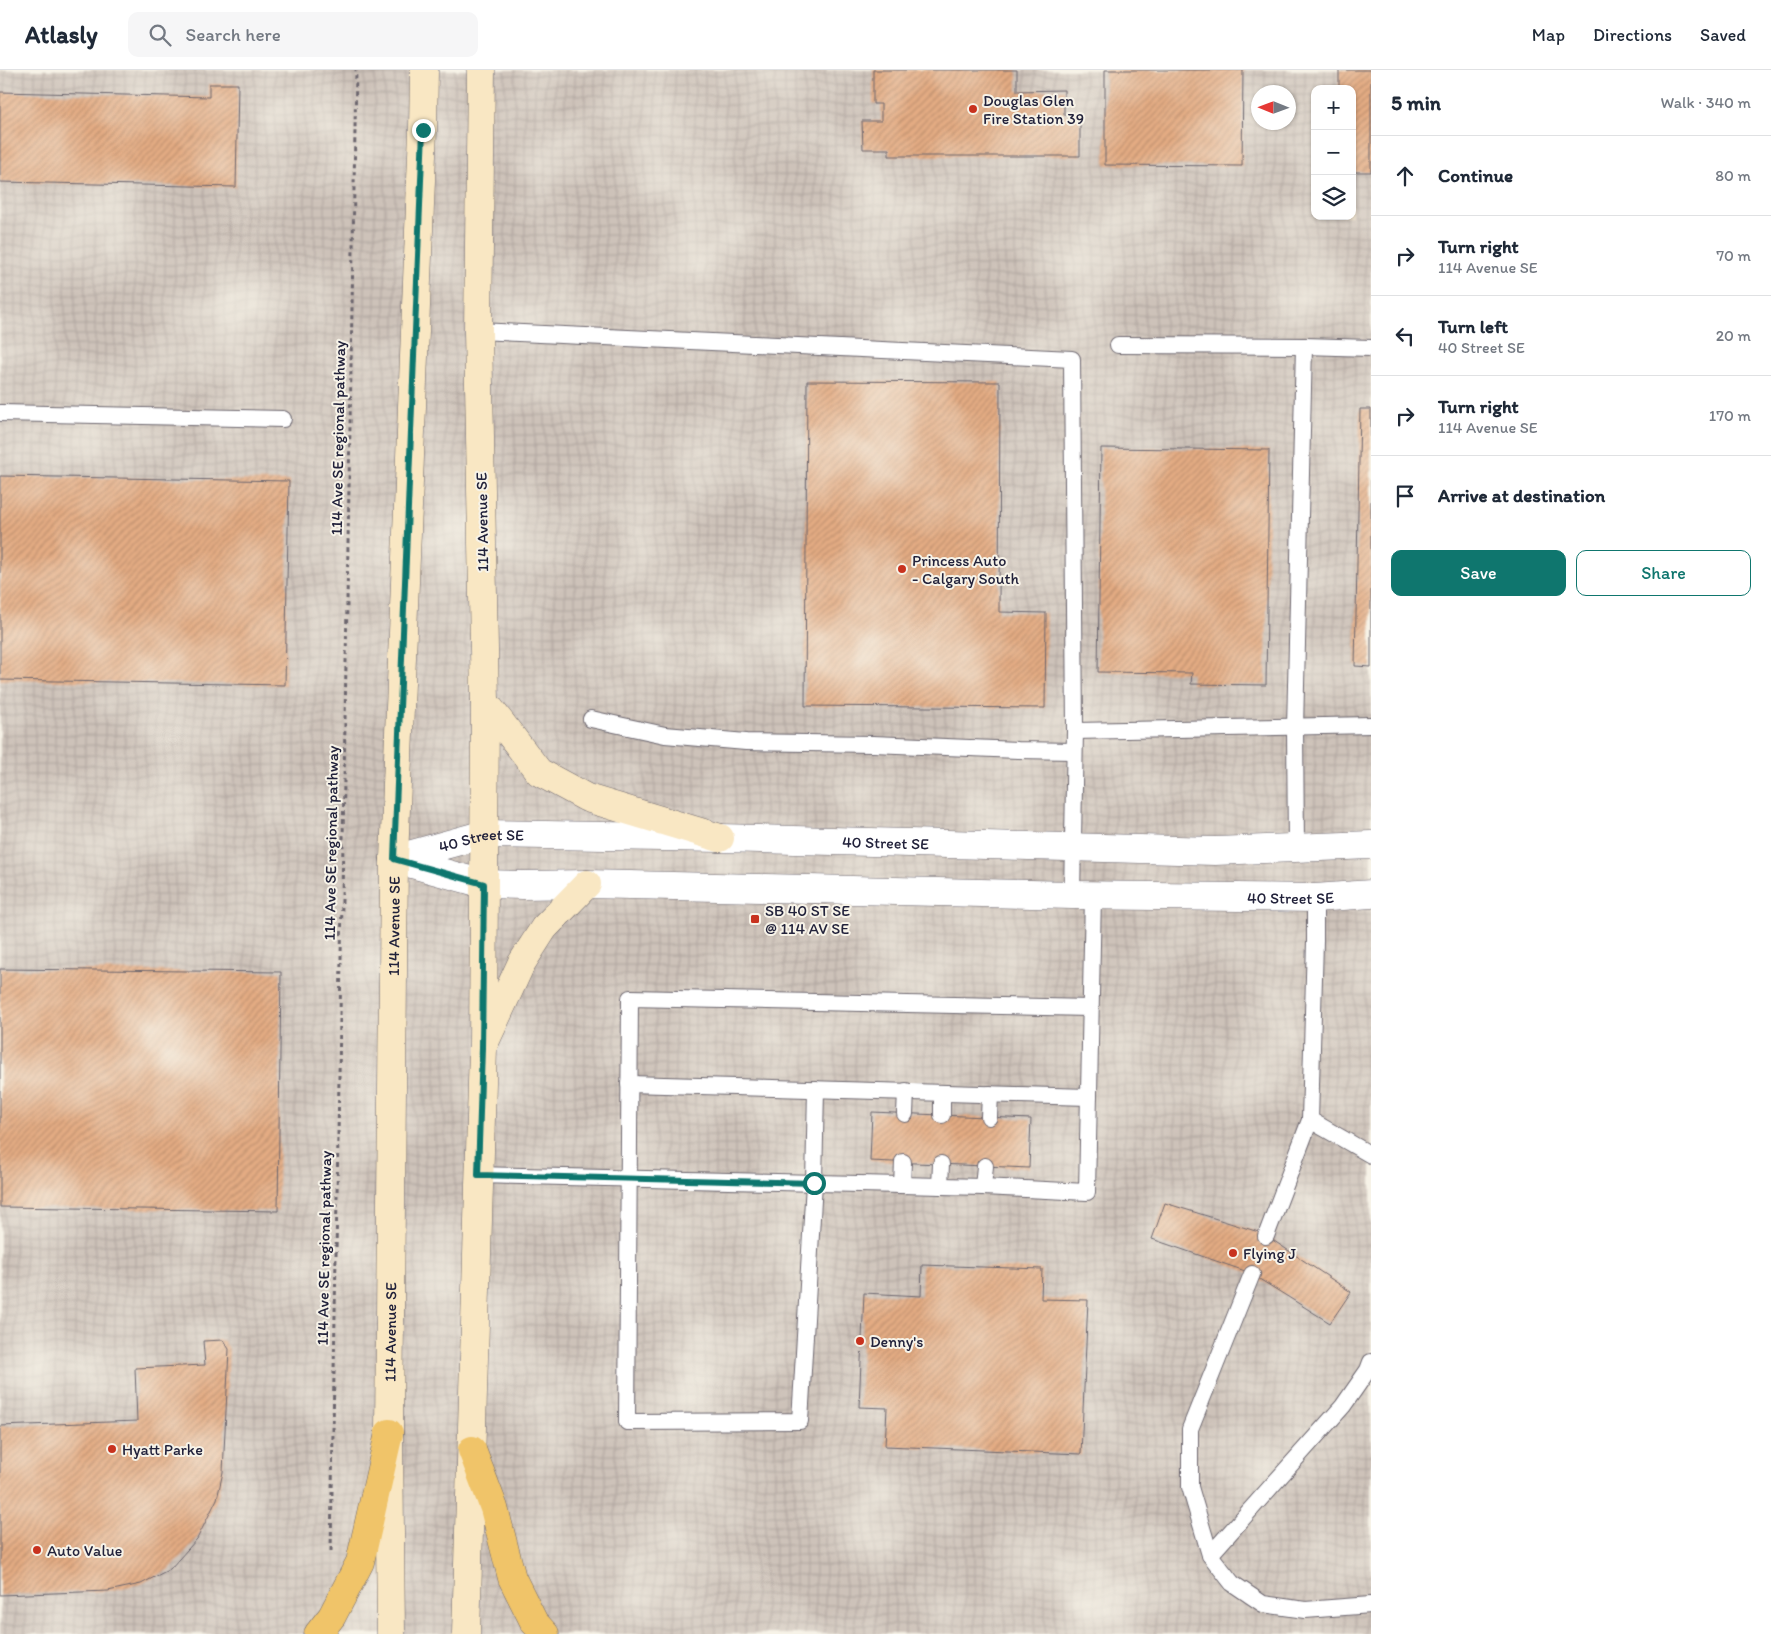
<!DOCTYPE html>
<html lang="en">
<head>
<meta charset="utf-8">
<style>
	body { margin:0; font-family:Itim,sans-serif; background:#f6f6f7; color:#1f2937 }
	.controls { position:absolute; right:15px; top:15px; display:grid; overflow:hidden; border-radius:10px; box-shadow:0 1px 4px #0004 }
	.controls button { width:45px; height:45px; display:grid; place-items:center; padding:0; border:0; border-bottom:1px solid #e0e1e3; background:#fff; color:#1f2937; font:25px sans-serif }
	.compass { position:absolute; left:1251px; top:15px; width:45px; height:45px; border-radius:50%; background:#fff; box-shadow:0 1px 4px #0004; rotate:271deg }
	.stop { position:absolute; width:15px; height:15px; margin:-11px; border:4px solid #0f766e; border-radius:50%; background:#fff }
	.stop.end { background:#0f766e; border-color:#fff; box-shadow:0 1px 5px #0008 }
	.list { margin:0; padding:0; list-style:none }
	h2 { display:flex; justify-content:space-between; align-items:center; height:65px; margin:0; padding:0 20px; font-size:21px }
	h2 small { font-size:16px; font-weight:400; color:#747a83 }
	.list li { display:grid; grid-template-columns:32px 1fr auto; gap:15px; align-items:center; box-sizing:border-box; height:80px; padding:0 20px; border-top:1px solid #e0e1e3 }
	.list b { display:block; font-size:19px; white-space:nowrap }
	.list p { margin:0; font-size:16px; white-space:nowrap; color:#747a83 }
	.list em { font-size:16px; font-style:normal; color:#747a83 }
	.actions { display:flex; gap:10px; padding:15px 20px }
	.actions a { flex:1; padding:11px 0; border:1px solid #0f766e; border-radius:10px; text-align:center; font-size:18px; color:#0f766e }
	.actions .main { background:#0f766e; color:#fff }
	.icon { flex:none; width:28px; height:28px; fill:none; stroke:currentColor; stroke-width:2; stroke-linecap:round; stroke-linejoin:round }
	.map { position:relative; flex:none; width:1371px; height:1564px; overflow:hidden }
	header { display:flex; align-items:center; gap:30px; box-sizing:border-box; height:70px; padding:0 25px; background:#fff; border-bottom:1px solid #e0e1e3 }
	header strong { font-size:24px }
	nav { display:flex; gap:28px; margin-inline-start:auto; font-size:18px }
	.search { width:350px; height:45px; background:#f6f6f7; display:flex; align-items:center; gap:12px; box-sizing:border-box; padding:0 18px; border-radius:10px; color:#747a83; font-size:19px }
	main { display:flex }
	aside { flex:1; background:#fff }
	.map>svg:first-child { display:block }
	.industrial { fill:url(#industrial-grid); fill-rule:evenodd }
	.building { fill:url(#building-hatch) }
	.lines { fill:none; stroke-linecap:round; stroke-linejoin:round }
	.service-casing { stroke:#6c666e; stroke-width:18 }
	.tertiary-casing { stroke:#6c666e; stroke-width:29 }
	.secondary-casing { stroke:#6c666e; stroke-width:29 }
	.primary-casing { stroke:#6c666e; stroke-width:29 }
	.path { stroke:#6c666e; stroke-width:3; stroke-dasharray:4 4; stroke-linecap:butt }
	.service { stroke:#fff; stroke-width:16 }
	.tertiary { stroke:#fff; stroke-width:28 }
	.secondary { stroke:#f9e7c3; stroke-width:28 }
	.primary { stroke:#f0c469; stroke-width:28 }
	.route { stroke:#0f766e; stroke-width:6 }
	.poi-dot { fill:#c8321e; stroke:#f7f3e8; stroke-width:2 }
	.labels { text-anchor:middle; dominant-baseline:central; stroke-width:4; stroke-linejoin:round; paint-order:stroke }
	.poi-label { font-size:16px; fill:#22223b; stroke:#f7f3e8; text-anchor:start }
	.street-label { font-size:16px; fill:#22223b; stroke:#f7f3e8 }
</style>
</head>
<body>
<header>
<strong>Atlasly</strong>
<div class="search"><svg class="icon" aria-label="search" viewBox="0 0 24 24"><circle cx="10" cy="10" r="6"/><path d="M15 15l6 6"/></svg>Search here</div>
<nav><a>Map</a><a>Directions</a><a>Saved</a></nav>
</header>
<main>
<div class="map">
<svg width="1371" height="1564" viewBox="0 0 1371 1564">
	<defs>
		<pattern id="industrial-grid" width="8" height="8" patternUnits="userSpaceOnUse" patternTransform="scale(1.25)"><rect width="8" height="8" fill="#cdc2b9"/><path d="M0 4h8M4 0v8" fill="none" stroke="#b0a6a0"/></pattern>
		<pattern id="building-hatch" width="6" height="6" patternUnits="userSpaceOnUse" patternTransform="scale(1.25)"><rect width="6" height="6" fill="#e4ac83"/><path d="M-1 1l2-2M0 6l6-6M5 7l2-2" fill="none" stroke="#b88c6c"/></pattern>
	</defs>
	<rect width="100%" height="100%" fill="#f7f3e8"/>
	<filter id="ink" filterUnits="userSpaceOnUse"><feTurbulence type="fractalNoise" baseFrequency=".02" numOctaves="2"/><feDisplacementMap in="SourceGraphic" scale="10" xChannelSelector="R" yChannelSelector="G"/><feConvolveMatrix kernelMatrix="1 2 1 2 8 2 1 2 1" color-interpolation-filters="sRGB"/></filter>
	<filter id="wash" filterUnits="userSpaceOnUse"><feTurbulence type="fractalNoise" baseFrequency=".0096" numOctaves="4" result="noise"/><feDisplacementMap in="SourceGraphic" scale="20" xChannelSelector="R" yChannelSelector="G"/><feGaussianBlur stdDeviation="1.12" result="paint"/><feColorMatrix in="noise" values="0 0 0 0 0 0 0 0 0 0 0 0 0 0 0 0 0 1.4 0 .05"/><feComposite in="paint" operator="in"/></filter>
	<g filter="url(#wash)">
		<rect width="100%" height="100%" fill="#f4e5cd"/>
		<path class="industrial" d="M 0,0 L 1371,0 L 1371,1564 L 0,1564 ZM 1315,19 L 1352,19 L 1352,146 L 1315,146 ZM 1258,22 L 1288,22 L 1288,52 L 1258,52 Z"/>
		<g id="blocks">
			<g class="building">
				<path d="M 873,0 L 1017,0 L 1017,21 L 1064,20 L 1064,45 L 1080,45 L 1080,86 L 889,86 L 889,79 L 863,79 L 862,51 L 881,51 L 881,34 L 873,34 Z"/>
				<path d="M 1105,0 L 1243,0 L 1242,96 L 1105,95 Z"/>
				<path d="M 1339,0 L 1371,0 L 1371,102 L 1352,102 L 1352,19 L 1339,19 Z"/>
				<path d="M 209,14 L 238,14 L 236,117 L 0,112 L 0,22 L 209,27 Z"/>
				<path d="M 807,311 L 1000,312 L 999,542 L 1046,543 L 1045,638 L 805,636 Z"/>
				<path d="M 1360,339 L 1371,339 L 1371,597 L 1355,596 Z"/>
				<path d="M 1101,378 L 1269,380 L 1266,615 L 1191,614 L 1192,603 L 1098,602 Z"/>
				<path d="M 0,406 L 289,411 L 285,615 L 0,610 Z"/>
				<path d="M 0,899 L 281,902 L 278,1141 L 0,1137 Z"/>
				<path d="M 872,1042 L 1031,1049 L 1029,1098 L 870,1091 Z"/>
				<path d="M 1165,1133 L 1262,1163 L 1351,1222 L 1330,1253 L 1248,1202 L 1152,1169 Z"/>
				<path d="M 922,1195 L 1042,1199 L 1041,1229 L 1088,1230 L 1081,1384 L 885,1376 L 887,1338 L 859,1337 L 864,1223 L 921,1226 Z"/>
				<path d="M 223,1270 L 229,1279 L 223,1402 L 217,1429 L 197,1469 L 170,1499 L 141,1514 L 108,1521 L 0,1525 L 0,1356 L 137,1351 L 135,1298 L 205,1295 L 203,1271 Z"/>
			</g>
		</g>
	</g>
	<g filter="url(#ink)">
		<use href="#blocks" fill-opacity="0" stroke="#6c666e" stroke-width="1"/>
		<g class="lines">
			<g class="service-casing">
				<g id="service">
					<path d="M 478,261 L 1072,289 L 1075,661 L 1072,825"/>
					<path d="M 1118,275 L 1304,276"/>
					<path d="M 0,343 L 283,349"/>
					<path d="M 591,649 L 665,665 L 746,672 L 873,674 L 1018,680 L 1074,681"/>
					<path d="M 1075,661 L 1371,655"/>
					<path d="M 1296,778 L 1295,658 L 1304,276 L 1371,278"/>
					<path d="M 1315,828 L 1315,871 L 1310,1050 L 1371,1085"/>
					<path d="M 629,1014 L 1089,1027"/>
					<path d="M 816,1019 L 814,1113 L 800,1351 L 627,1352 L 630,928 L 1090,938"/>
					<path d="M 905,1044 L 906,1021"/>
					<path d="M 942,1045 L 942,1023"/>
					<path d="M 989,1047 L 990,1024"/>
					<path d="M 478,1105 L 983,1117 L 1087,1122 L 1093,825"/>
					<path d="M 902,1115 L 903,1092"/>
					<path d="M 940,1116 L 941,1094"/>
					<path d="M 983,1117 L 985,1096"/>
					<path d="M 1266,1166 L 1310,1050"/>
					<path d="M 1252,1204 L 1190,1359 L 1190,1417 L 1210,1485 L 1232,1513 L 1263,1534 L 1305,1540 L 1371,1535"/>
					<path d="M 1210,1485 L 1343,1336 L 1368,1300 L 1371,1292"/>
				</g>
			</g>
			<g class="tertiary-casing">
				<g id="tertiary">
					<path id="s1" d="M 394,789 L 484,814 L 523,815 L 587,814 L 1072,825 L 1315,828 L 1371,824"/>
					<path id="s2" d="M 394,789 L 485,764 L 720,768 L 1215,781 L 1371,775"/>
				</g>
			</g>
			<g class="secondary-casing">
				<g id="secondary">
					<path d="M 485,632 L 539,702 L 587,728 L 720,768"/>
					<path d="M 486,970 L 521,894 L 544,858 L 587,814"/>
					<path id="s3" d="M 391,1564 L 389,1363 L 394,789 L 423,60 L 424,0"/>
					<path d="M 466,1564 L 483,978 L 484,814 L 485,632 L 478,261 L 481,0"/>
				</g>
			</g>
			<g class="primary-casing">
				<g id="primary">
					<path d="M 472,1380 L 494,1438 L 512,1508 L 534,1552 L 545,1564"/>
					<path d="M 318,1564 L 332,1546 L 360,1492 L 389,1363"/>
				</g>
			</g>
			<path class="path" d="M 331,1481 L 356,0"/>
			<use href="#service" class="service"/>
			<use href="#tertiary" class="tertiary"/>
			<use href="#secondary" class="secondary"/>
			<use href="#primary" class="primary"/>
		</g>
	</g>
	<g class="lines" filter="url(#ink)">
		<path class="route" d="M 423,60 L 394,789 L 484,814 L 482,978 L 478,1105 L 814,1113"/>
	</g>
	<g class="poi-dot">
		<circle cx="973" cy="39" r="5"/>
		<circle cx="902" cy="499" r="5"/>
		<rect x="750" y="844" width="10" height="10" rx="2.5"/>
		<circle cx="1233" cy="1183" r="5"/>
		<circle cx="860" cy="1271" r="5"/>
		<circle cx="112" cy="1379" r="5"/>
		<circle cx="37" cy="1480" r="5"/>
	</g>
	<g class="labels">
		<g class="poi-label">
			<text x="983" y="30">Douglas Glen<tspan x="983" dy="18">Fire Station 39</tspan></text>
			<text x="912" y="490">Princess Auto<tspan x="912" dy="18">- Calgary South</tspan></text>
			<text x="765" y="840">SB 40 ST SE<tspan x="765" dy="18">@ 114 AV SE</tspan></text>
			<text x="1243" y="1183">Flying J</text>
			<text x="870" y="1271">Denny's</text>
			<text x="122" y="1379">Hyatt Parke</text>
			<text x="47" y="1480">Auto Value</text>
		</g>
		<g class="street-label">
			<text transform="translate(338 368) rotate(-89)">114 Ave SE regional pathway</text>
			<text transform="translate(482 452) rotate(-91)">114 Avenue SE</text>
			<text stroke="none"><textPath href="#s2" startOffset="90">40 Street SE</textPath></text>
			<text transform="translate(331 773) rotate(-89)">114 Ave SE regional pathway</text>
			<text stroke="none"><textPath href="#s2" startOffset="495">40 Street SE</textPath></text>
			<text stroke="none"><textPath href="#s1" startOffset="900">40 Street SE</textPath></text>
			<text stroke="none"><textPath href="#s3" startOffset="708">114 Avenue SE</textPath></text>
			<text transform="translate(324 1178) rotate(-89)">114 Ave SE regional pathway</text>
			<text stroke="none"><textPath href="#s3" startOffset="302">114 Avenue SE</textPath></text>
		</g>
	</g>
</svg>
<div class="controls">
<button>+</button>
<button>−</button>
<button><svg class="icon" aria-label="layers" viewBox="0 0 24 24"><path d="M12 4l9 5-9 5-9-5zM3 14l9 5 9-5"/></svg></button>
</div>
<svg class="compass" viewBox="-18 -18 36 36"><path d="M0-13l5 13h-10z" fill="#e53935"/><path d="M0 13l5-13h-10z" fill="#747a83"/></svg>
<div class="stop" style="left:814px;top:1113px"></div>
<div class="stop end" style="left:423px;top:60px"></div>
</div>
<aside>
<h2>5 min<small>Walk · 340 m</small></h2>
<ul class="list">
<li><svg class="icon" aria-label="ahead" viewBox="0 0 24 24"><path d="M12 20V5M6 11l6-6 6 6"/></svg><div><b>Continue</b></div><em>80 m</em></li>
<li><svg class="icon" aria-label="right" viewBox="0 0 24 24"><path d="M7 20v-9h11M14 6l5 5-5 5"/></svg><div><b>Turn right</b><p>114 Avenue SE</p></div><em>70 m</em></li>
<li><svg class="icon" aria-label="left" viewBox="0 0 24 24"><path d="M17 20v-9H6M10 6l-5 5 5 5"/></svg><div><b>Turn left</b><p>40 Street SE</p></div><em>20 m</em></li>
<li><svg class="icon" aria-label="right" viewBox="0 0 24 24"><path d="M7 20v-9h11M14 6l5 5-5 5"/></svg><div><b>Turn right</b><p>114 Avenue SE</p></div><em>170 m</em></li>
<li><svg class="icon" aria-label="arrive" viewBox="0 0 24 24"><path d="M6 21V4h12l-3 4 3 4H6"/></svg><div><b>Arrive at destination</b></div></li>
</ul>
<div class="actions"><a class="main">Save</a><a>Share</a></div>
</aside>
</main>
</body>
</html>
